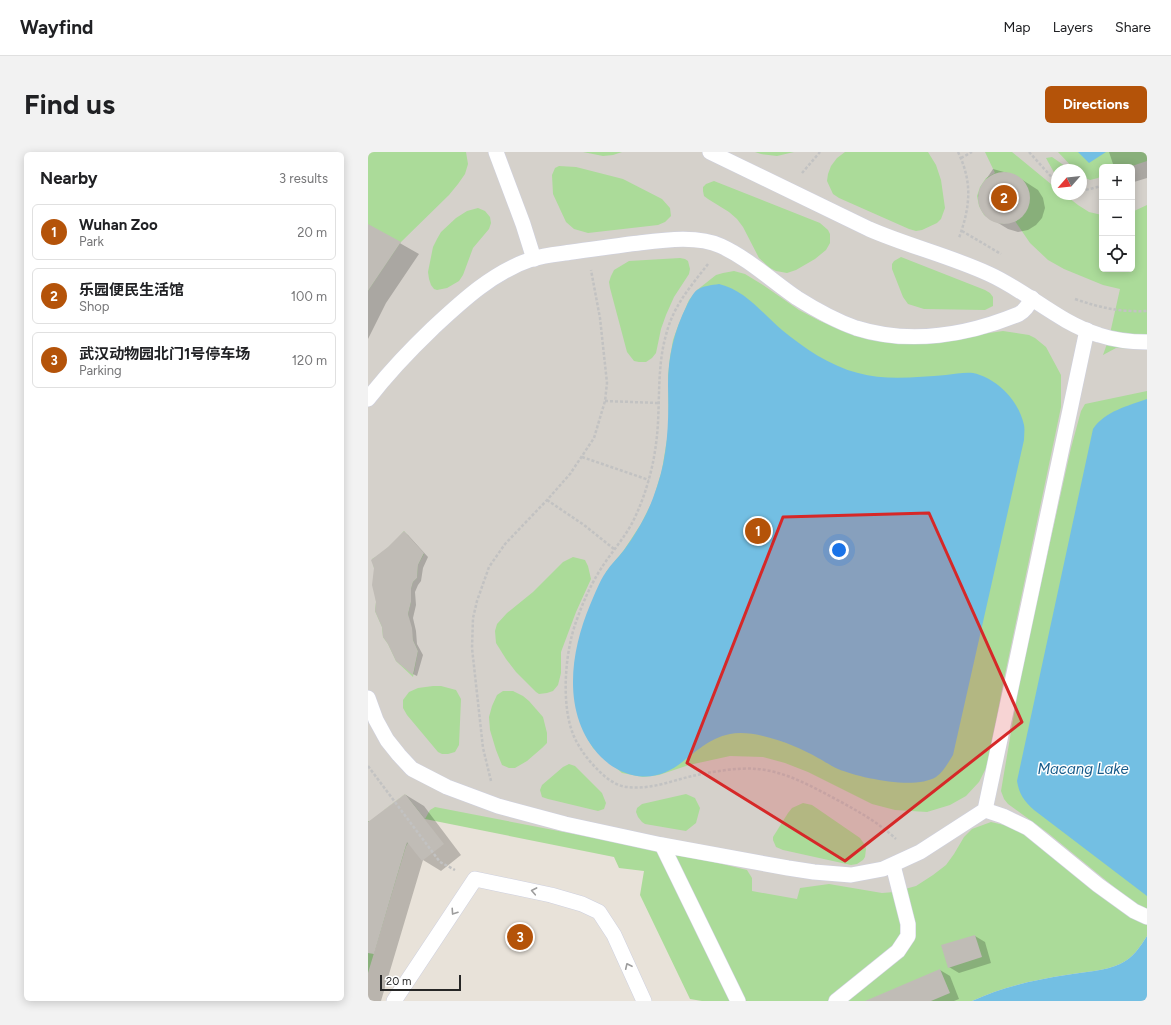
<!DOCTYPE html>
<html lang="en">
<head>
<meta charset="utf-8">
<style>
	body { margin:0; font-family:Figtree,"Noto Sans SC",sans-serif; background:#f2f2f2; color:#202124 }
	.controls { position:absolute; right:12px; top:12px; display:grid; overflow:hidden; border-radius:6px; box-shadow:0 2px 10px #0003 }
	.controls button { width:36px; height:36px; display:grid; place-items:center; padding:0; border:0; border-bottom:1px solid #e0e0e0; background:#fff; color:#202124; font:20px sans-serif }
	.compass { position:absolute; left:683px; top:12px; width:36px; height:36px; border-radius:50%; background:#fff; box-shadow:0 2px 10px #0003; rotate:242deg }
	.scale { position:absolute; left:12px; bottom:10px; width:81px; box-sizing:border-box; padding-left:4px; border:2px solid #262626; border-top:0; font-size:11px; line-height:14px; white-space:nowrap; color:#262626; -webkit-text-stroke:3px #fff; paint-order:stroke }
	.you { position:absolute; left:471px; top:398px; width:14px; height:14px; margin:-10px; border:3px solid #fff; border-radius:50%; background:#1a73e8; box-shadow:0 0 0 6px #1a73e833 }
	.badge { display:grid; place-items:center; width:26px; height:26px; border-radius:50%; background:#b45309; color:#fff; font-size:13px; font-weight:700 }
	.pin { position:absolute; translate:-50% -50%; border:2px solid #fff; box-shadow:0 1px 4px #0006 }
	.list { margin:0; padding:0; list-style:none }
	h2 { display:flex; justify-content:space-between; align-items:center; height:52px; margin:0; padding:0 16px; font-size:17px }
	h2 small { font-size:13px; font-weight:400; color:#757577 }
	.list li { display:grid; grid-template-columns:26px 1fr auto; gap:12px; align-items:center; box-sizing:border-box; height:56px; margin:0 8px 8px; padding:0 8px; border:1px solid #e0e0e0; border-radius:6px }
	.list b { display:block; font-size:15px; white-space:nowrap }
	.list p { margin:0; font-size:13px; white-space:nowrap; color:#757577 }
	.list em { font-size:13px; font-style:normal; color:#757577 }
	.icon { flex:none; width:22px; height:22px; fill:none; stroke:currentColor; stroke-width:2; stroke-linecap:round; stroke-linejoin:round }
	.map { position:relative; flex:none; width:779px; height:849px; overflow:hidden; border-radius:6px }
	header { display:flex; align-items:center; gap:24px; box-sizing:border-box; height:56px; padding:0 20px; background:#fff; border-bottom:1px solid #e0e0e0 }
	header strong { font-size:19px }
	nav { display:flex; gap:22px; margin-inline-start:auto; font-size:14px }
	.intro { display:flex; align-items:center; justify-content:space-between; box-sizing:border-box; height:96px; padding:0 24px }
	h1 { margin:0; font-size:28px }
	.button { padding:10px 18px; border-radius:6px; background:#b45309; color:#fff; font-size:14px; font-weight:700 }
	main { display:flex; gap:24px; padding:0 24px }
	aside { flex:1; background:#fff; border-radius:6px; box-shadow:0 2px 10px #0003 }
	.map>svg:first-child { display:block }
	.green { fill:#abdb99; fill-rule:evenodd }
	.plaza { fill:#d5d1cb; fill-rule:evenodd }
	.water { fill:#73bfe3 }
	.shadow { fill:#0003 }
	.building { fill:#c0bcb6 }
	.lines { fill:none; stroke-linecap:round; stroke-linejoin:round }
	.service-casing { stroke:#ced0df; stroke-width:16 }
	.path { stroke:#c2c2c2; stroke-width:2.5; stroke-dasharray:3 2; stroke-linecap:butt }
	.service { stroke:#fff; stroke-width:15 }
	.oneway { stroke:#9d9d9d }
	.marked { fill:#d62828; fill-opacity:0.2; stroke:#d62828; stroke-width:3; stroke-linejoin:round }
	.labels { text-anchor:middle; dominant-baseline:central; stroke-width:3; stroke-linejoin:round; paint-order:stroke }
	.water-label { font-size:15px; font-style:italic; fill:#175b8a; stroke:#fff }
</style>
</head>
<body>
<header>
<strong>Wayfind</strong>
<nav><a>Map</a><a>Layers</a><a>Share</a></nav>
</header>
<div class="intro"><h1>Find us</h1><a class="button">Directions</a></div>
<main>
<aside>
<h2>Nearby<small>3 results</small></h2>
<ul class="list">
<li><span class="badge">1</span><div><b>Wuhan Zoo</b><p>Park</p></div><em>20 m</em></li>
<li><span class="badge">2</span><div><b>乐园便民生活馆</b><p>Shop</p></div><em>100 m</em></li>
<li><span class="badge">3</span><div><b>武汉动物园北门1号停车场</b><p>Parking</p></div><em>120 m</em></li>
</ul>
</aside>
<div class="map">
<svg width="779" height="849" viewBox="0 0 779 849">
	<rect width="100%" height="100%" fill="#e8e2d9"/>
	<path class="green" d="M 0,0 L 779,0 L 779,784 C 772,795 765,806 752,812 C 738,819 715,820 698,823 C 666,828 634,835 604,849 L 334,849 L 322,847 L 272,743 L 276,719 L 251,716 L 246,705 L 57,667 L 37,642 L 16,658 L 40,691 L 38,694 L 0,821 ZM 734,15 L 764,15 L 764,117 L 734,117 ZM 689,18 L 713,18 L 713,42 L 689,42 Z"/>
	<g class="plaza">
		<path d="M 98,0 L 215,0 L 235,4 L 245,3 L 254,0 L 387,0 L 393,2 L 409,4 L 426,0 L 477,0 L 469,6 L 463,14 L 460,22 L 459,29 L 465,42 L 471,46 L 541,77 L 548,79 L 554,78 L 569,71 L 573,67 L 577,56 L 573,28 L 568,13 L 560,0 L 617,0 L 627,21 L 618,26 L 612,35 L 609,44 L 611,54 L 616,63 L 625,69 L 635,72 L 647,69 L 662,91 L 680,108 L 696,117 L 735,133 L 752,137 L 741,186 L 735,203 L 748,196 L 779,197 L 779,239 L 717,252 L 713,259 L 703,296 L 653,521 L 633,639 L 636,647 L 640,652 L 680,681 L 762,748 L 742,750 L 654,681 L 640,674 L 623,670 L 604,677 L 596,685 L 586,702 L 578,713 L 565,723 L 548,734 L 526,740 L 514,741 L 461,732 L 432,736 L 429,747 L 384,739 L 384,726 L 379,718 L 325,705 L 67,655 L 62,658 L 57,667 L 37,642 L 16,658 L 40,691 L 38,693 L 0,669 L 0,139 L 33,90 L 81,43 L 90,32 L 97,22 L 100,12 ZM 191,14 L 208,15 L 255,27 L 294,47 L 302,56 L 303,64 L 297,70 L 290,73 L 220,81 L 206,77 L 198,70 L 185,42 L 184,23 L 187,16 ZM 346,29 L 452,71 L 460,78 L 462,82 L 462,91 L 458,98 L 447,107 L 428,118 L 419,121 L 408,119 L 402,116 L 391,106 L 375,75 L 369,67 L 361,60 L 340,47 L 336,44 L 335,39 L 335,35 L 338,32 ZM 110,56 L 117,59 L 122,65 L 123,71 L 121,77 L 105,96 L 95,123 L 91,129 L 79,136 L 69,138 L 66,137 L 63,133 L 61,127 L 60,120 L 65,95 L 69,87 L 73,80 L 88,66 L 99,59 ZM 533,105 L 617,138 L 622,141 L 625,145 L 625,154 L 617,158 L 556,157 L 540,152 L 535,145 L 524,117 L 524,112 L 526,109 ZM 312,106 L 317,107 L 320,109 L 322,117 L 321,122 L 306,145 L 298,163 L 293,177 L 288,201 L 284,206 L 278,210 L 271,210 L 266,209 L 259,200 L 242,136 L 241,130 L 243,124 L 246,118 L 261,109 ZM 366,119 L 377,122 L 395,133 L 431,158 L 452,169 L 495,186 L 519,190 L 545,192 L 635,179 L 661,183 L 667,186 L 678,195 L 693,223 L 693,255 L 635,532 L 623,598 L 618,616 L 611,630 L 598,644 L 582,653 L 559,660 L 527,658 L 504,652 L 440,620 L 417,611 L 395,605 L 362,604 L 321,613 L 291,623 L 275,625 L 254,621 L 225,596 L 218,584 L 211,567 L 238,420 L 256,398 L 273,372 L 285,348 L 294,318 L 301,275 L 300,224 L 302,205 L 305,188 L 310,174 L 321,148 L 329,138 L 348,123 L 355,121 ZM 36,379 L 50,396 L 56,402 L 50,413 L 49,426 L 45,430 L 43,437 L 43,450 L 40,462 L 45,488 L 50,499 L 45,525 L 28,509 L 20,492 L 15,485 L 14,475 L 7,459 L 8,450 L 6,416 L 4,407 L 13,402 L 28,388 ZM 205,405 L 217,408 L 220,414 L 223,427 L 208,460 L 193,500 L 193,521 L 190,533 L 185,539 L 179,541 L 171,542 L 168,540 L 148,520 L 138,507 L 128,491 L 127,479 L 129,472 L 139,461 L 165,440 L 195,410 ZM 65,534 L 73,534 L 88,538 L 93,547 L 91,593 L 87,600 L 80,602 L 74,602 L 70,600 L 39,563 L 35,556 L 35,548 L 41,540 L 50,536 ZM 135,539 L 145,539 L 155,544 L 161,549 L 175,565 L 179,581 L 179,591 L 174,596 L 159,609 L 147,616 L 141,616 L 134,613 L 128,598 L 122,578 L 121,565 L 124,554 L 129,543 ZM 201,612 L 207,614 L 234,641 L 238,651 L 236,657 L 230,659 L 180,647 L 174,645 L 172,638 L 174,633 L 195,615 ZM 318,642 L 327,646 L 332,656 L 328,671 L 318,679 L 277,672 L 274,670 L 270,665 L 268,660 L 269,656 L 274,652 ZM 435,651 L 444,653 L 492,686 L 497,693 L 498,697 L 497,705 L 495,708 L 489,712 L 483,713 L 415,698 L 408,695 L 405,688 L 405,685 L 420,661 L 424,656 Z"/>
		<path d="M 644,0 L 690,0 L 707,18 L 700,18 L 697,14 L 684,5 L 678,6 L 689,26 L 689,37 Z"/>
		<path d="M 779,9 L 779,53 L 764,60 L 764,15 L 761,15 Z"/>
		<path d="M 734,23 L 734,63 L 721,60 L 710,53 L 696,42 L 713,42 L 713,24 L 722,28 L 730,26 Z"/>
	</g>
	<g class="water">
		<path d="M 710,0 L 738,0 L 721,11 Z"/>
		<path d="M 351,132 C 377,138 394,161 414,178 C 436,196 462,214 490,221 C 518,229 549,225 578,223 C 587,222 597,220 605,221 C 629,226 651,249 656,273 C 657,278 656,283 656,288 L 585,603 C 580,611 576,619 568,625 C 547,638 492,626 470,617 C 463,614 456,609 450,606 C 428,593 387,577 362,582 C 322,590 310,633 264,623 C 252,620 241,613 233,605 C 193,563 202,501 222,453 C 227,442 231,430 238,420 C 243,412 250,406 256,398 C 267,383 278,365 285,346 C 300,308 301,273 300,233 C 300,205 306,179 319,153 C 321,149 325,141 329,138 C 334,134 344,133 351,132 Z"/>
		<path d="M 779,247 L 779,744 L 666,658 C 656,649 651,642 649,629 L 725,277 C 737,259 760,254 779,247 Z"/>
		<path d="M 779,784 L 779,849 L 604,849 C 634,835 666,828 698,823 C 715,820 738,819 752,812 C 765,806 772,795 779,784 Z"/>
	</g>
	<g class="shadow">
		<path d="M 741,0 L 779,0 L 779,26 L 766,30 L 764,28 L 764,15 L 746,15 Z"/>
		<path d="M 625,17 L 647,23 L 670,38 L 675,46 L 677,56 L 674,66 L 668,73 L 660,78 L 650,80 L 640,77 L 617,63 L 612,54 L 610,44 L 613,35 Z"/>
		<path d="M 0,73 L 51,102 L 18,151 L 0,187 Z"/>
		<path d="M 36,380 L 40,383 L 60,405 L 55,416 L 53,429 L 50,433 L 47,440 L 48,453 L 45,466 L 48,479 L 49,492 L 55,503 L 49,524 L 45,522 L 21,396 Z"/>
		<path d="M 38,643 L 56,654 L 93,703 L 73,719 L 55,708 L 13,849 L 0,849 L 0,669 L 1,670 Z"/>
		<path d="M 607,784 L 617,790 L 623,811 L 591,821 L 581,815 Z"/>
		<path d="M 572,818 L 582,824 L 591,847 L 586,849 L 534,849 Z"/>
	</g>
	<g class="building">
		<circle cx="636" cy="46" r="26"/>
		<path d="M 0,72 L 33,90 L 0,139 Z"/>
		<path d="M 36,379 L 56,401 L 50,413 L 49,426 L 45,430 L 43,437 L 43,450 L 40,462 L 44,476 L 45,488 L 50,499 L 45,523 L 28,509 L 20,492 L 15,485 L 14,475 L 7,459 L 8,450 L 4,433 L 6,416 L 3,408 L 20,395 Z"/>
		<path d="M 37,642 L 76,692 L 54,709 L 39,690 L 6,802 L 0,801 L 0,670 Z"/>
		<path d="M 607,783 L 614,805 L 580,816 L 573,793 Z"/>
		<path d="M 572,817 L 582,841 L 563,849 L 497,849 Z"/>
	</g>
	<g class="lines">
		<g class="service-casing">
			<g id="service">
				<path d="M 128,0 L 155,72 L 166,107"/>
				<path d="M 342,0 L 501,77 C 540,94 582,104 621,122 C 659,139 691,171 731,183 C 746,188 763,190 779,190"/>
				<path d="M 0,247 C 20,221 42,198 65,176 C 94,149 125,120 164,107 C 177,103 191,102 204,100 C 223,97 243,95 262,92 C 289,89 328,82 353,94 C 381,107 404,129 429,146 C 448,158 468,169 488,176 C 542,193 600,183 651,162 C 658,158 660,153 664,146"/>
				<path d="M 0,546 L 8,568 L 19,588 L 31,603 L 44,617 L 79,635 L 130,654 L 197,672 L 294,693 L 420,716 L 446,720 L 483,723 L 515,717 L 552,700 L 617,658 L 719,178"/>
				<path d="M 617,658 L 635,664 L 660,676 L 730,733 L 766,759 L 779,765"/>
				<path d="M 294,693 L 370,849"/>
				<path d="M 26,849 L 107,727 L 183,743 L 214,752 L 231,760 L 246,783 L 276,849"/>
				<path d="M 468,849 L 530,799 L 540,784 L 540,772 L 525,713"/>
			</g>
		</g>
		<g class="path">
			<path d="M 590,0 C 605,31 602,55 591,86"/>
			<path d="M 661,0 L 689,31"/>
			<path d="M 593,6 L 604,0"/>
			<path d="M 764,14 L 766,21 L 764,22"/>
			<path d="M 434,21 L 452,0"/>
			<path d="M 713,39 L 734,34"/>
			<path d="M 594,79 L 633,102"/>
			<path d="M 340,112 C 323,134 305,154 298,183 C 288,218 293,256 288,292 C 285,316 278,341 268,363 C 260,382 245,398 234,415 C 223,432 215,450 208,470 C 197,500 193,552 205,582 C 210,595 220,608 230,618 C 238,626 248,634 259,635 C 282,638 303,629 324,624 C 343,620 370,615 389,617 C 415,619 439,632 462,644 C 486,657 509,669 528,687"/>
			<path d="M 707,147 C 733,156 751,160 779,159"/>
			<path d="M 237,249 L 290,251"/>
			<path d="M 214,305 L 281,328"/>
			<path d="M 179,348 L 216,373 L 246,397"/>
			<path d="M 0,614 L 72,710 L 87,718"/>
			<path d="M 123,629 L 115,596 L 104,496 L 105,466 L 109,449 L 121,415 L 137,392 L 179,348 L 202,322 L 226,286 L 237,249 L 239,231 L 232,166 L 223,118"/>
		</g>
		<use href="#service" class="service"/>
	</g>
	<defs><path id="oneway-chevron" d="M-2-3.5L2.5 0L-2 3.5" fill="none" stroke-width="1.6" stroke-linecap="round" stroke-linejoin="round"/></defs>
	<g class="oneway">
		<use href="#oneway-chevron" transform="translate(166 739) rotate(-169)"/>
		<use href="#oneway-chevron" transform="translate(86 760) rotate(124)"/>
		<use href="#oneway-chevron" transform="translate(260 814) rotate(-115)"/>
	</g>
	<path class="marked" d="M 561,361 L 654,570 L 477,709 L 319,611 L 415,365 Z"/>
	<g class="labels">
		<g class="water-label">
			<text x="715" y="617">Macang Lake</text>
		</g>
	</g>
</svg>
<div class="controls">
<button>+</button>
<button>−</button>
<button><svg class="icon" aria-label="locate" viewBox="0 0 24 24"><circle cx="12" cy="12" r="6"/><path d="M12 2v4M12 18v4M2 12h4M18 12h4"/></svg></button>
</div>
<svg class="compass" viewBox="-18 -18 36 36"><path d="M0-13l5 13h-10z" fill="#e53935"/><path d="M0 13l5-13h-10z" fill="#757577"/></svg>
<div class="scale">20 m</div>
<div class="you"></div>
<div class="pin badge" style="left:390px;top:379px">1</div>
<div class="pin badge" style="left:636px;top:46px">2</div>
<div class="pin badge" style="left:152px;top:785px">3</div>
</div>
</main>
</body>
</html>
